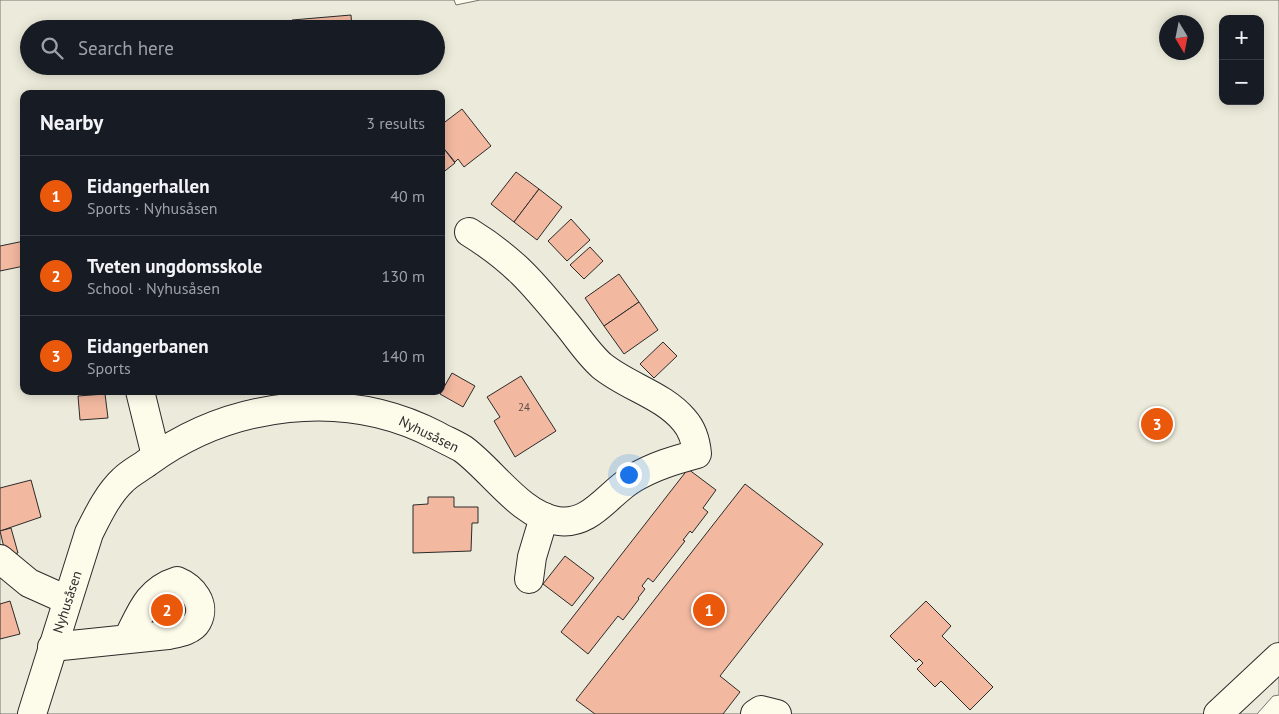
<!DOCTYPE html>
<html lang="en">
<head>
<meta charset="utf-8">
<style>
	body { margin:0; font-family:"PT Sans",sans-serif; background:#242831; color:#f1f3f6 }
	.controls { position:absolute; right:15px; top:15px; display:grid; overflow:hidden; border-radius:10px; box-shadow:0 2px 12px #0003 }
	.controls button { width:45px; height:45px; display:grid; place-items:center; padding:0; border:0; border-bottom:1px solid #363941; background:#171b24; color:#f1f3f6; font:25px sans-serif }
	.compass { position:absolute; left:1159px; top:15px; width:45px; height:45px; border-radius:50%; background:#171b24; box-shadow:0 2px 12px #0003; rotate:170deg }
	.you { position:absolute; left:628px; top:474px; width:18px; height:18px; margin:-12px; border:4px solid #fff; border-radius:50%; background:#1a73e8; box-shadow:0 0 0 8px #1a73e833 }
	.badge { display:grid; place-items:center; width:32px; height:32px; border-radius:50%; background:#ea580c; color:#fff; font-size:16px; font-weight:700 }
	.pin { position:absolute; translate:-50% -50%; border:2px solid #fff; box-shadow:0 1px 5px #0006 }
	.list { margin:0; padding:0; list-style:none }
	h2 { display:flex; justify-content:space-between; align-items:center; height:65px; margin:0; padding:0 20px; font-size:21px }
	h2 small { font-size:16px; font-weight:400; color:#9ea1a6 }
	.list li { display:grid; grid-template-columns:32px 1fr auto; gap:15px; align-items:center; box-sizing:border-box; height:80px; padding:0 20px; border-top:1px solid #363941 }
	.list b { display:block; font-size:19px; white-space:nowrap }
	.list p { margin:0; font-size:16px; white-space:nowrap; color:#9ea1a6 }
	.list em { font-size:16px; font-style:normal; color:#9ea1a6 }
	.icon { flex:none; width:28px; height:28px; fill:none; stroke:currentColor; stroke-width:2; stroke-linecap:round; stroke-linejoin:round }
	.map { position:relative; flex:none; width:1279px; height:714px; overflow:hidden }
	.search { position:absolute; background:#171b24; box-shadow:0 2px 12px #0003; left:20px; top:20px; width:425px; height:55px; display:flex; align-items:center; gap:12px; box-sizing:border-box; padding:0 18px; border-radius:28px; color:#9ea1a6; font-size:19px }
	.panel { position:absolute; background:#171b24; box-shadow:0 2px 12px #0003; left:20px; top:90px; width:425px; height:305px; border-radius:10px }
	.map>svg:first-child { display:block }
	.green { fill:#ecebdb; stroke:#74746e; fill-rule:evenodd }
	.building { fill:#f2b8a0; stroke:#2b2b2b }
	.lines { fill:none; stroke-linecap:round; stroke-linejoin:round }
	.minor-casing { stroke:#2b2b2b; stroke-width:30 }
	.major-casing { stroke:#2b2b2b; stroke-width:30 }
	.minor { stroke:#fdfbea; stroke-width:28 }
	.major { stroke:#fdfbea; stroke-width:28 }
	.labels { text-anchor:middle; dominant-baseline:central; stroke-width:4; stroke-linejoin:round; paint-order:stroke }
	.number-label { font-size:11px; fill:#5d4e48 }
	.street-label { font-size:14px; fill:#2b2b2b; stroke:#fdfbea }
</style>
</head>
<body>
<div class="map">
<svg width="1279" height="714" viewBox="0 0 1279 714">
	<rect width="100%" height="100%" fill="#fdfbea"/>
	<path class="green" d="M 0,0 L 454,0 L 456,5 L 480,0 L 1279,0 L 1279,695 L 1273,696 L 1257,714 L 0,714 ZM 1223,19 L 1260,19 L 1260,101 L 1223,101 ZM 1166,22 L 1196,22 L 1196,52 L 1166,52 ZM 29,29 L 436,29 L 436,66 L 29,66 ZM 24,94 L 441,94 L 441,391 L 24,391 Z"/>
	<g class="building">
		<path d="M 351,15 L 352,29 L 293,29 L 292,20 Z"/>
		<path d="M 462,109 L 491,146 L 464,167 L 458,159 L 455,162 L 441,145 L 443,141 L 441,125 Z"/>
		<path d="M 441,145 L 455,163 L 441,174 Z"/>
		<path d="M 516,172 L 539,189 L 514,222 L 491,204 Z"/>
		<path d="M 539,189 L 562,207 L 537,240 L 514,222 Z"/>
		<path d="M 571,219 L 590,240 L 567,261 L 548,241 Z"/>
		<path d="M 24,241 L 24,266 L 0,271 L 0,246 Z"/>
		<path d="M 590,247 L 603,261 L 584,279 L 570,265 Z"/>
		<path d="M 619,274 L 639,302 L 604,326 L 585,298 Z"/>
		<path d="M 639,302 L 658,330 L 624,354 L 604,326 Z"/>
		<path d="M 663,342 L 677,356 L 654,378 L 640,364 Z"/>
		<path d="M 452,373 L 475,386 L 463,407 L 440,394 Z"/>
		<path d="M 521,376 L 556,431 L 515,457 L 494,421 L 500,417 L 487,397 Z"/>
		<path d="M 105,394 L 108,418 L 80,420 L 78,396 Z"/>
		<path d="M 688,469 L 716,490 L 703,508 L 708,512 L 692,533 L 690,531 L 683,540 L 685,541 L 653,582 L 648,578 L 642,586 L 645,589 L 638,598 L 639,599 L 623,620 L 618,616 L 588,654 L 561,632 Z"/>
		<path d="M 31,480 L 41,517 L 0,531 L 0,488 Z"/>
		<path d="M 745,484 L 823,544 L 720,676 L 740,692 L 723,714 L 595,714 L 576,700 Z"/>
		<path d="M 428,497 L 454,497 L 454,507 L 478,507 L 478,523 L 472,523 L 471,551 L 413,553 L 413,505 L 428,504 Z"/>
		<path d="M 11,528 L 18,553 L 6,556 L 0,531 Z"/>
		<path d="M 565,556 L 594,578 L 572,606 L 543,584 Z"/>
		<path d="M 10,601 L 20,634 L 0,639 L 0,604 Z"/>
		<path d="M 926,601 L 951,626 L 942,636 L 993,687 L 970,710 L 941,681 L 935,687 L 917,669 L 923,663 L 919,659 L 916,662 L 890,636 Z"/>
	</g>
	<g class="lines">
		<g class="minor-casing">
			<g id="minor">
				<path d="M 140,391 L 156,456"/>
				<path d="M 0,559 L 29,583 L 67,600"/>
				<path d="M 529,579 L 532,557 L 544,517"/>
				<path d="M 52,647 L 168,635 C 177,633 192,631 197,622 C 207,604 192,587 177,581 C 148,590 141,612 128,638"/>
				<path d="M 32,714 L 89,533 C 98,515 108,494 123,480 C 130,473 140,468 148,462 C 230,402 344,387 436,435 C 445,440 455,444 463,449 C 492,470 521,516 558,521 C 591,526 609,492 634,478 C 654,466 675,460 697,454 C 696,442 692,429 684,420 C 663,395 628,387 602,366 C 588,354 577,336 565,322 C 533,283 514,260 469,232"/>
				<path d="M 755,714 L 761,710 L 777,714"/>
			</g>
		</g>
		<g class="major-casing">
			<path id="major" d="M 1218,714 L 1279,657"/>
		</g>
		<use href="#minor" class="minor"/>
		<use href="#major" class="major"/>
	</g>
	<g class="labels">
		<g class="number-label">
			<text x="524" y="407">24</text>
		</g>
		<g class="street-label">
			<text transform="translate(429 434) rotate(26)">Nyhusåsen</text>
			<text transform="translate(67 602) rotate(-72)">Nyhusåsen</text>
		</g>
	</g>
</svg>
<div class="controls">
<button>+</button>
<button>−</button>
</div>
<svg class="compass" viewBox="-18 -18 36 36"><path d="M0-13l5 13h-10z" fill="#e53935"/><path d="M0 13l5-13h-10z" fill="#9ea1a6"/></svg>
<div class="you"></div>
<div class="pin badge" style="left:709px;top:610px">1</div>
<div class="pin badge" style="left:167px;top:610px">2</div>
<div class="pin badge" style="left:1157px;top:424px">3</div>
<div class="search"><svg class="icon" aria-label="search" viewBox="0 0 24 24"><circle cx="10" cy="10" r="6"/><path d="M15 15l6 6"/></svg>Search here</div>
<section class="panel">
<h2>Nearby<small>3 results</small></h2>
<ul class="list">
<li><span class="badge">1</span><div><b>Eidangerhallen</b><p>Sports · Nyhusåsen</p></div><em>40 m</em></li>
<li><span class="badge">2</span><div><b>Tveten ungdomsskole</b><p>School · Nyhusåsen</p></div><em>130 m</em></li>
<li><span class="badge">3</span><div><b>Eidangerbanen</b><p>Sports</p></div><em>140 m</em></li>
</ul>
</section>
</div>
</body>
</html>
